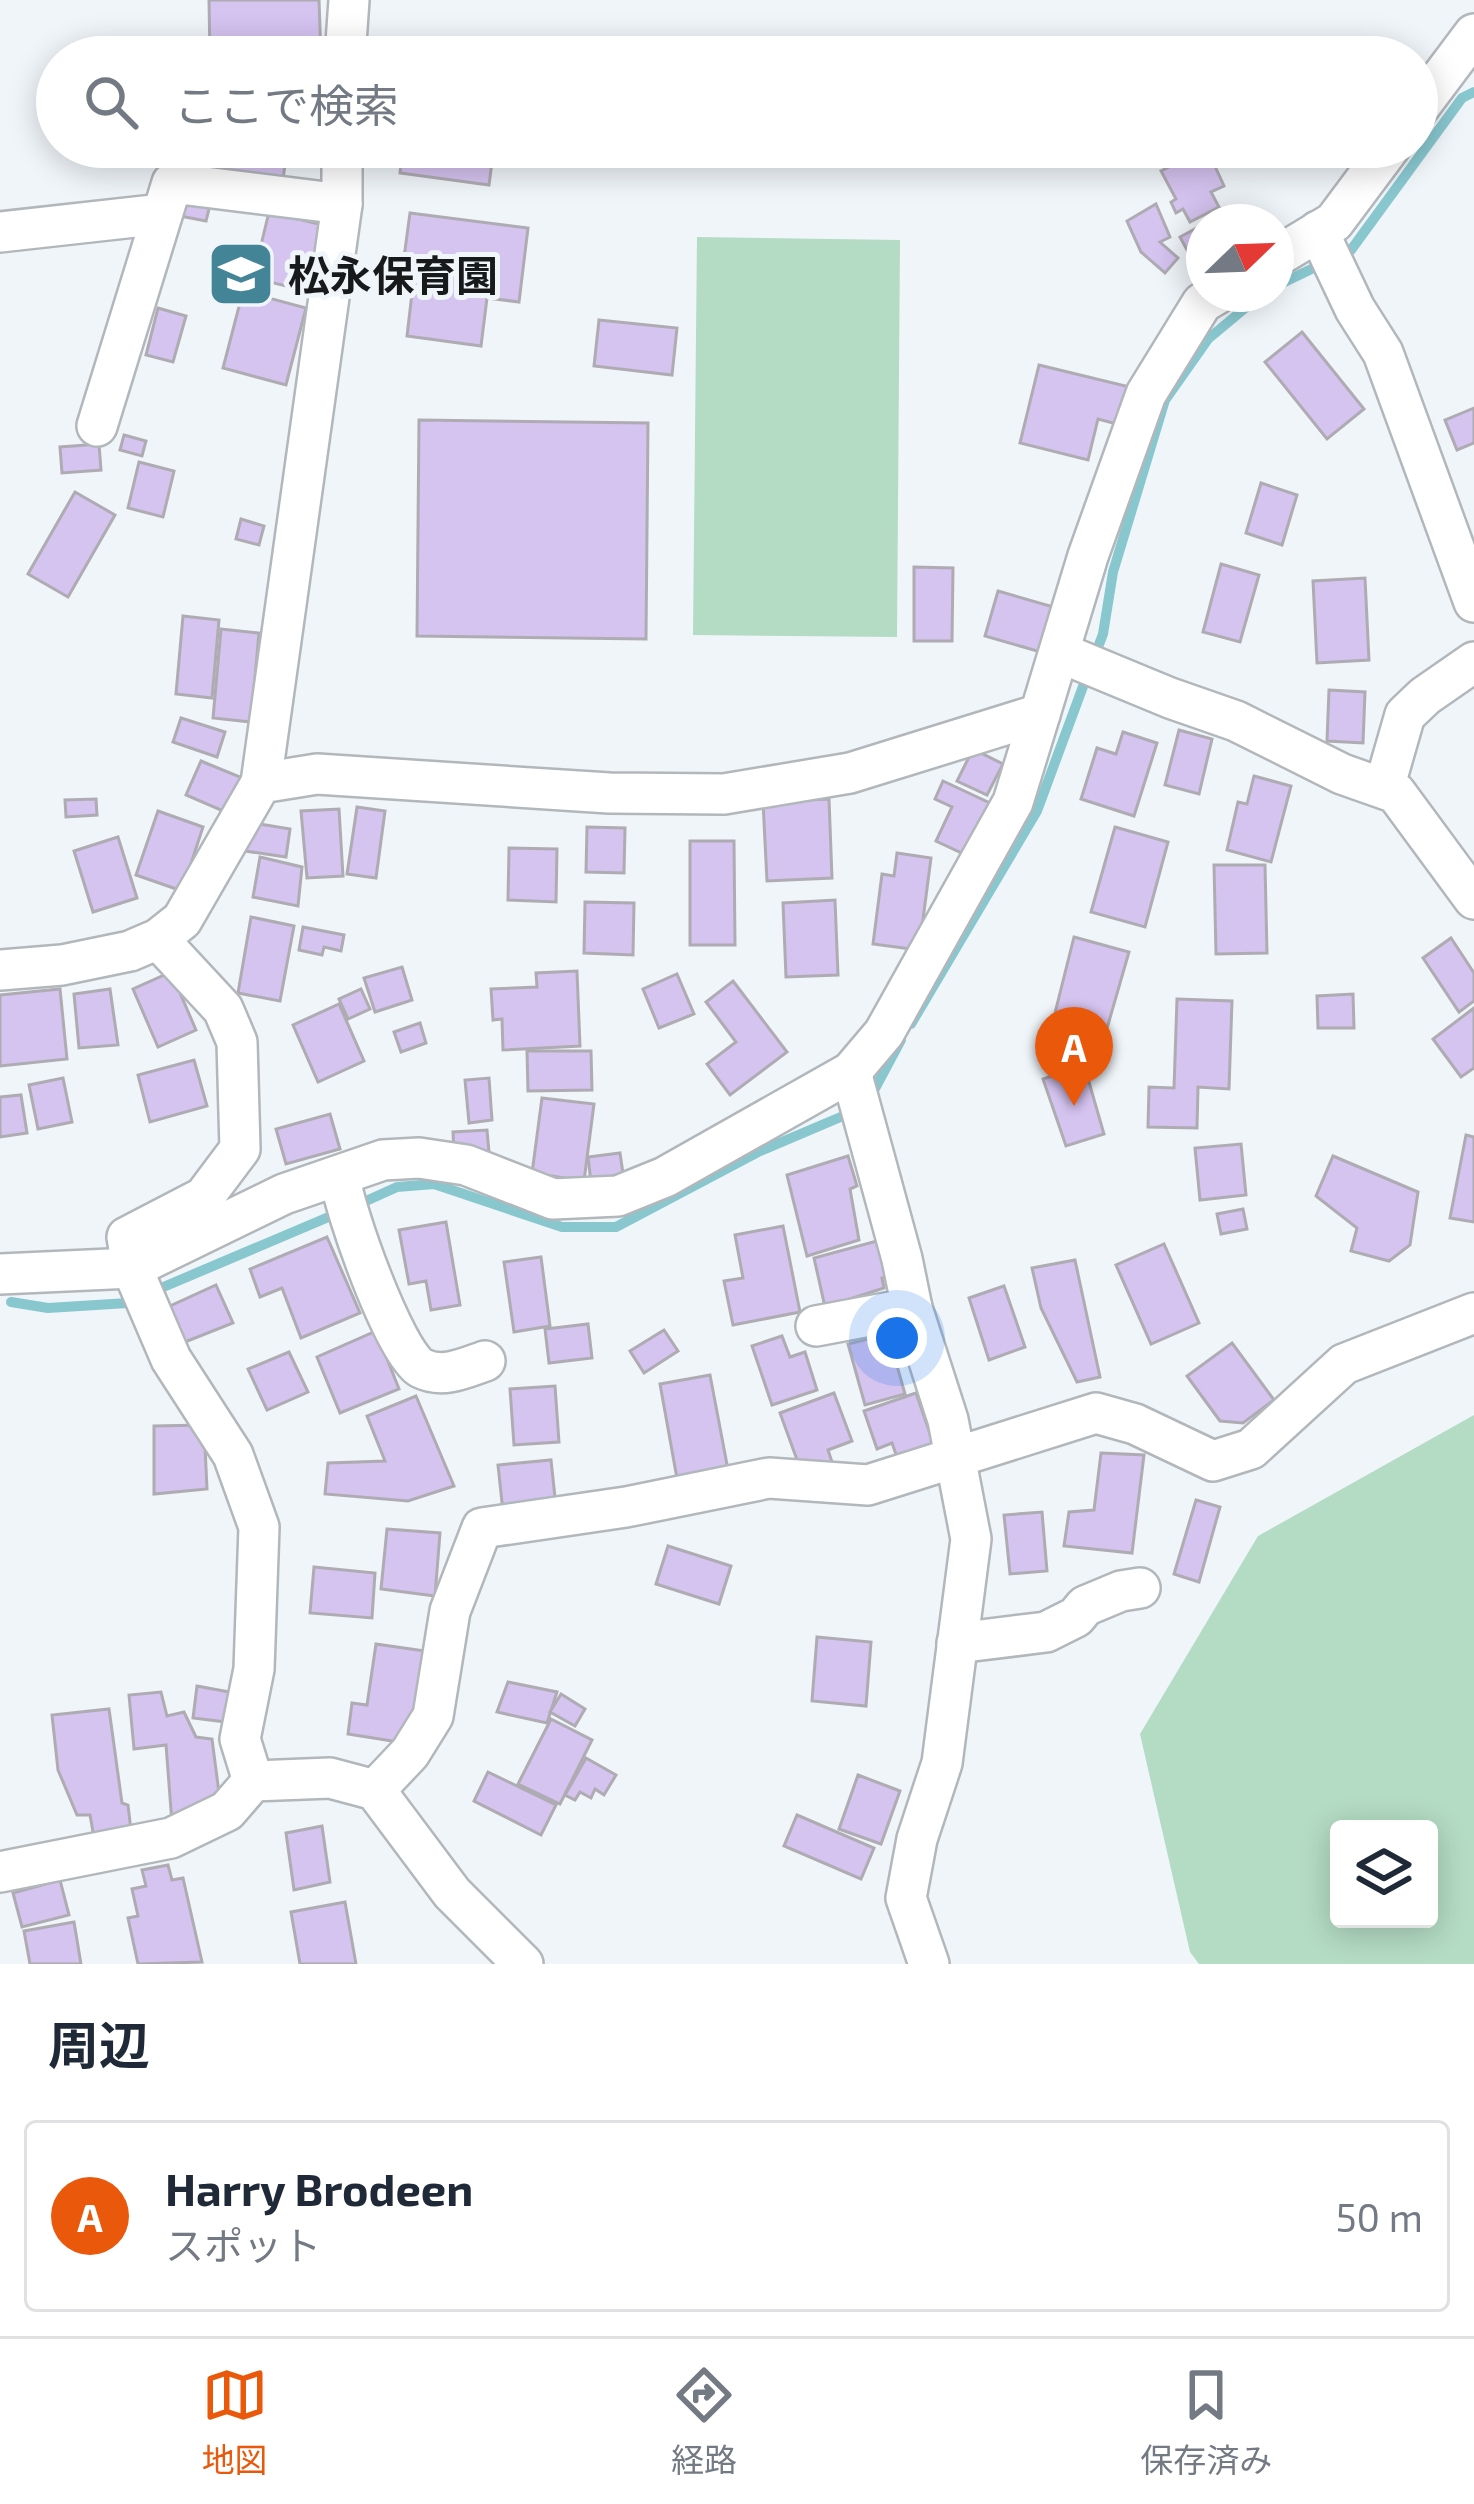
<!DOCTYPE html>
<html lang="ja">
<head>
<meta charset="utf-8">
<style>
	body { margin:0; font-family:"Exo 2","Noto Sans JP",sans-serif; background:#f6f6f7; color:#1f2937 }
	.controls { position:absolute; right:36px; bottom:36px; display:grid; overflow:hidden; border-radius:12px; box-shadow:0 6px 30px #0003 }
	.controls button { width:108px; height:108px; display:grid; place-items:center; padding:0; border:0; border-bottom:3px solid #e0e1e3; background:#fff; color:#1f2937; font:60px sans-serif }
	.compass { position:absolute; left:1186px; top:204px; width:108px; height:108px; border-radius:50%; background:#fff; box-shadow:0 6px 30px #0003; rotate:67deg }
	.you { position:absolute; left:897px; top:1338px; width:42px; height:42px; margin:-30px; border:9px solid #fff; border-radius:50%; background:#1a73e8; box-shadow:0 0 0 18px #1a73e833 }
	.badge { display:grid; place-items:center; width:78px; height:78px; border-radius:50%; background:#ea580c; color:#fff; font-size:39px; font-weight:700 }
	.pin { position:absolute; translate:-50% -99px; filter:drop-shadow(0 3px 6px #0008) }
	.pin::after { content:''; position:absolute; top:63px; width:42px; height:36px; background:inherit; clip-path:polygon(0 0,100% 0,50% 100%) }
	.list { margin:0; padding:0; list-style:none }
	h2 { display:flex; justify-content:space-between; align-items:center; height:156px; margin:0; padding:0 48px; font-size:51px }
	h2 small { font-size:39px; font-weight:400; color:#747a83 }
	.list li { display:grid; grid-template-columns:78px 1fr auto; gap:36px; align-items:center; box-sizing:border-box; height:192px; margin:0 24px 24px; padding:0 24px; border:3px solid #e0e1e3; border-radius:12px }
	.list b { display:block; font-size:45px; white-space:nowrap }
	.list p { margin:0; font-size:39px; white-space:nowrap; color:#747a83 }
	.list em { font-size:39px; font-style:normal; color:#747a83 }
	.icon { flex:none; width:66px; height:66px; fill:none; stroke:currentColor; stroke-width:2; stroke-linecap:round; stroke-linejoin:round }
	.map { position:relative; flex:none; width:1474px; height:1964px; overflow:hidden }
	.search { position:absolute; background:#fff; box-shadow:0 6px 30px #0003; left:36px; right:36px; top:36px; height:132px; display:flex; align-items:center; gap:30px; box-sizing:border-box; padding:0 42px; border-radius:66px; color:#747a83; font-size:45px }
	.sheet { height:372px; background:#fff }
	nav { display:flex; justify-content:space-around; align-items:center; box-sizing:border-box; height:168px; border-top:3px solid #e0e1e3; background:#fff; font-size:33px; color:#747a83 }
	nav a { display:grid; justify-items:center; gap:6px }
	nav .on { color:#ea580c }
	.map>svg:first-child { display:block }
	.green { fill:#b4dbc3; fill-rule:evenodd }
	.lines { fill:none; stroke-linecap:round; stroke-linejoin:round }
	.stream { stroke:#89c7cf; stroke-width:10 }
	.building { fill:#d5c3f0; stroke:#aeacb2; stroke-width:3 }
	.street-casing { stroke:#b2b7bc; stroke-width:44 }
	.street { stroke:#fff; stroke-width:39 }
	.labels { text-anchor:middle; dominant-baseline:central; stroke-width:10; stroke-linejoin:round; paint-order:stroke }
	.poi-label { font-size:42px; font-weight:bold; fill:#17191b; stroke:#f0f5fa; text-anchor:start }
</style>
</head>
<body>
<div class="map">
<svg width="1474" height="1964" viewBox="0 0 1474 1964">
	<rect width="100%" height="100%" fill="#f0f5fa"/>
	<g class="green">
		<path d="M 697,237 L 900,240 L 897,637 L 693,635 Z"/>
		<path d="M 1474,1415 L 1474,1964 L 1199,1964 L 1190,1952 L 1140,1734 L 1258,1536 ZM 1339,1829 L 1429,1829 L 1429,1919 L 1339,1919 Z"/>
	</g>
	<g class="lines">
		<g class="stream">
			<path d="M 1341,255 L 1351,250 L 1462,98 L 1474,92"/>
			<path d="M 1276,286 L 1324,263"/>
			<path d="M 1095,655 L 1103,634 L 1113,572 L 1165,400 L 1208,339 L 1262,294"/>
			<path d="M 911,1024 L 1037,811 L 1088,673"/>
			<path d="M 870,1098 L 901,1040"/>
			<path d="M 355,1206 L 397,1187 L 434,1184 L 562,1227 L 616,1227 L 758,1152 L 843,1116"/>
			<path d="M 154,1291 L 338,1213"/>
			<path d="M 11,1302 L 48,1308 L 128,1303"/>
		</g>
	</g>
	<g class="building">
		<path d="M 209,0 L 319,0 L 321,57 L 210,57 Z"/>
		<path d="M 403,147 L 494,147 L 489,185 L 400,173 Z"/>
		<path d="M 1209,153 L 1224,186 L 1211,192 L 1219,207 L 1190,222 L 1183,209 L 1176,213 L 1171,202 L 1176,199 L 1161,171 L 1195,154 L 1197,159 Z"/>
		<path d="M 215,155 L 285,165 L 281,193 L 212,172 Z"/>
		<path d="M 184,195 L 211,201 L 206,221 L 180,216 Z"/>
		<path d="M 1156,204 L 1170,237 L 1160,242 L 1178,258 L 1165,273 L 1141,252 L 1127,221 Z"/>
		<path d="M 269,212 L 327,226 L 311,292 L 253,278 Z"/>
		<path d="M 410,213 L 528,228 L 519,302 L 487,298 L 481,346 L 407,336 L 412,293 L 400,287 Z"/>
		<path d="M 1204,224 L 1204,267 L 1198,270 L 1180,237 Z"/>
		<path d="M 243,291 L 306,308 L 286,385 L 223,368 Z"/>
		<path d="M 158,308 L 186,316 L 173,362 L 146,355 Z"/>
		<path d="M 599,320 L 677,328 L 672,375 L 594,366 Z"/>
		<path d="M 1302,332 L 1364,409 L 1327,439 L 1265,362 Z"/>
		<path d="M 1039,365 L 1134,388 L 1124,426 L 1098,419 L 1088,460 L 1020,443 Z"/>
		<path d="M 1474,408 L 1474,443 L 1457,450 L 1445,420 Z"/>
		<path d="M 419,420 L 648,423 L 646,639 L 417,636 Z"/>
		<path d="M 124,435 L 146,441 L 142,456 L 120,450 Z"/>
		<path d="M 99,444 L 101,470 L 62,473 L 60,447 Z"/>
		<path d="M 139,462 L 174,471 L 163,517 L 128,508 Z"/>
		<path d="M 1261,483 L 1297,495 L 1282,545 L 1246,533 Z"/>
		<path d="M 75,492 L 115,515 L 68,597 L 28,574 Z"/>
		<path d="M 241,519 L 264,526 L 259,545 L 236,539 Z"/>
		<path d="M 1221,564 L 1259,575 L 1240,642 L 1203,632 Z"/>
		<path d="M 914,567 L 953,568 L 952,641 L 914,641 Z"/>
		<path d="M 1365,578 L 1369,660 L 1317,663 L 1313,581 Z"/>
		<path d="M 998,591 L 1057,608 L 1044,653 L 985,636 Z"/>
		<path d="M 183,616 L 219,620 L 212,698 L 176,694 Z"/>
		<path d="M 221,629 L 259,633 L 251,722 L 213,718 Z"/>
		<path d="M 1329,690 L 1365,692 L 1363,743 L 1327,741 Z"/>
		<path d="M 181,718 L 225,732 L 217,757 L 173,742 Z"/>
		<path d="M 1179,730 L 1212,739 L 1199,794 L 1165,785 Z"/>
		<path d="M 1123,732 L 1157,743 L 1134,816 L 1081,799 L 1097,748 L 1116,754 Z"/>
		<path d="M 973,749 L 1003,764 L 987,795 L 957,781 Z"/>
		<path d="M 201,761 L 245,779 L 230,814 L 186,795 Z"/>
		<path d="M 1254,776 L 1291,786 L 1271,862 L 1227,850 L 1238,802 L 1247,804 Z"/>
		<path d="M 943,781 L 992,804 L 968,856 L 936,841 L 952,807 L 935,799 Z"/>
		<path d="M 96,799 L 97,815 L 66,817 L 65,800 Z"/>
		<path d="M 829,799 L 832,878 L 767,881 L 763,802 Z"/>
		<path d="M 357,807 L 385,811 L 376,878 L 347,874 Z"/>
		<path d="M 339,809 L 343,876 L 307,878 L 301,811 Z"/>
		<path d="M 158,811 L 203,827 L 182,891 L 136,875 Z"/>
		<path d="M 248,822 L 290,829 L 286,857 L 245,851 Z"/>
		<path d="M 587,827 L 625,828 L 624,873 L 586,872 Z"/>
		<path d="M 1115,827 L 1168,842 L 1145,927 L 1091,912 Z"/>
		<path d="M 118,837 L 137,898 L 93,912 L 74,851 Z"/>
		<path d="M 690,841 L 734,841 L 735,945 L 690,945 Z"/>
		<path d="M 509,848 L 557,849 L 556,902 L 508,900 Z"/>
		<path d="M 897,853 L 931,858 L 919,950 L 873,944 L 882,874 L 894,876 Z"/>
		<path d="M 260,857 L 302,867 L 298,906 L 253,897 Z"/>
		<path d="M 1214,865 L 1265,865 L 1267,953 L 1216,954 Z"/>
		<path d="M 835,900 L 838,975 L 786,977 L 783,903 Z"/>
		<path d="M 585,902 L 634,903 L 633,955 L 584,953 Z"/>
		<path d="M 251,917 L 294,926 L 280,1001 L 238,993 Z"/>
		<path d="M 303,927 L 344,935 L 341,951 L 324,947 L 322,955 L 299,950 Z"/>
		<path d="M 1074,937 L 1129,952 L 1099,1056 L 1048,1041 Z"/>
		<path d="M 1451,938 L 1474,973 L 1474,1001 L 1459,1012 L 1423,958 Z"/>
		<path d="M 402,967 L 412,1000 L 375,1012 L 364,978 Z"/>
		<path d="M 577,971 L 580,1046 L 503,1050 L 502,1019 L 493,1020 L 491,989 L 537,987 L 536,973 Z"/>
		<path d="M 171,972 L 196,1030 L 158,1047 L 133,989 Z"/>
		<path d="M 677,974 L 694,1014 L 659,1028 L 643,989 Z"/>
		<path d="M 733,981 L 787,1052 L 730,1095 L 707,1064 L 736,1042 L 706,1002 Z"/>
		<path d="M 60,989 L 67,1059 L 0,1066 L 0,995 Z"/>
		<path d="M 110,989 L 118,1045 L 79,1048 L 74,994 Z"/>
		<path d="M 361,989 L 370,1009 L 348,1019 L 339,999 Z"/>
		<path d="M 1353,994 L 1354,1028 L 1318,1028 L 1317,996 Z"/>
		<path d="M 1177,999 L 1232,1001 L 1229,1089 L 1198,1087 L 1197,1128 L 1148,1127 L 1149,1087 L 1174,1088 Z"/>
		<path d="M 339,1004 L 364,1061 L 318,1082 L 293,1025 Z"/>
		<path d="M 1474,1008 L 1474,1068 L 1461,1077 L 1433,1039 Z"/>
		<path d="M 420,1023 L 426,1043 L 401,1052 L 394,1032 Z"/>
		<path d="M 527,1051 L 591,1051 L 592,1090 L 528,1091 Z"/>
		<path d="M 194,1060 L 207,1106 L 150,1122 L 138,1075 Z"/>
		<path d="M 1084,1065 L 1104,1134 L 1066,1146 L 1043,1079 Z"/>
		<path d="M 63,1078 L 72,1122 L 38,1129 L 29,1085 Z"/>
		<path d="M 489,1078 L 492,1120 L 469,1123 L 465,1080 Z"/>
		<path d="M 21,1095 L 27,1133 L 0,1137 L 0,1097 Z"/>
		<path d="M 542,1098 L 594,1104 L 584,1181 L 532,1173 Z"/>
		<path d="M 330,1114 L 340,1149 L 286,1164 L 276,1129 Z"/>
		<path d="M 487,1130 L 489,1152 L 454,1154 L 453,1132 Z"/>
		<path d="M 1466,1135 L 1474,1137 L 1474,1222 L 1450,1218 Z"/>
		<path d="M 1241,1144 L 1246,1195 L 1200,1200 L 1195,1148 Z"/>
		<path d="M 620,1153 L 625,1187 L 592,1191 L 588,1157 Z"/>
		<path d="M 848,1156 L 857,1186 L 850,1189 L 859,1240 L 807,1256 L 787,1175 Z"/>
		<path d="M 1333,1156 L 1418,1192 L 1410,1245 L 1389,1261 L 1351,1251 L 1357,1228 L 1316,1196 Z"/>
		<path d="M 1243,1209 L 1247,1229 L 1221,1234 L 1217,1214 Z"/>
		<path d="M 446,1222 L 460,1305 L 431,1310 L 426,1281 L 409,1284 L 399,1230 Z"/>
		<path d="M 783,1226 L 800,1312 L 733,1325 L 724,1281 L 743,1278 L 735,1235 Z"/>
		<path d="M 327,1237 L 360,1313 L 301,1338 L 282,1288 L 260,1297 L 250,1269 Z"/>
		<path d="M 884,1239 L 896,1274 L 882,1278 L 884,1288 L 825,1307 L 814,1258 Z"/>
		<path d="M 1164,1244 L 1199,1323 L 1151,1344 L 1116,1265 Z"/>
		<path d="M 541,1257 L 550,1326 L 514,1332 L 504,1262 Z"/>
		<path d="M 1075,1260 L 1100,1377 L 1077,1382 L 1041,1308 L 1032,1268 Z"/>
		<path d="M 216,1285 L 233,1323 L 185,1342 L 170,1306 Z"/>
		<path d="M 1004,1286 L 1025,1347 L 989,1360 L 969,1298 Z"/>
		<path d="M 588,1324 L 592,1358 L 549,1363 L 545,1329 Z"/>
		<path d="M 664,1330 L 678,1351 L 644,1373 L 630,1351 Z"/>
		<path d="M 376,1331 L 399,1389 L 340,1413 L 317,1357 Z"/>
		<path d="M 888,1334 L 905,1394 L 865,1405 L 848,1344 Z"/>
		<path d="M 782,1336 L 790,1357 L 805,1352 L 817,1390 L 772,1405 L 752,1346 Z"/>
		<path d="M 1232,1343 L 1274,1400 L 1243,1423 L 1220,1421 L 1187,1376 Z"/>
		<path d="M 289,1352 L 308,1392 L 267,1410 L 248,1369 Z"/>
		<path d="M 710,1375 L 729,1475 L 678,1484 L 660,1384 Z"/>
		<path d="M 555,1386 L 559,1442 L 514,1445 L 510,1389 Z"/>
		<path d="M 834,1393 L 852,1441 L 828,1450 L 834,1468 L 804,1479 L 780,1413 Z"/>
		<path d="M 916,1393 L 936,1451 L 899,1463 L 892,1443 L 877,1449 L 864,1411 Z"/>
		<path d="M 416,1396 L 454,1486 L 408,1501 L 325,1494 L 328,1463 L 385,1461 L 367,1416 Z"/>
		<path d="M 204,1425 L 207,1489 L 154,1494 L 154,1426 Z"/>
		<path d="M 1101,1453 L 1144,1455 L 1132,1553 L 1064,1546 L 1069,1512 L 1094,1510 Z"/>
		<path d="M 551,1460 L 557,1516 L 504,1521 L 498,1465 Z"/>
		<path d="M 1196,1500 L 1220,1507 L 1199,1582 L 1174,1574 Z"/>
		<path d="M 1042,1512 L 1047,1571 L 1010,1574 L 1004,1515 Z"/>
		<path d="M 387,1529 L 440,1533 L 435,1596 L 381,1589 Z"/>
		<path d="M 668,1546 L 731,1566 L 719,1604 L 656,1584 Z"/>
		<path d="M 314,1567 L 375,1573 L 372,1618 L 310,1613 Z"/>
		<path d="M 817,1637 L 871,1642 L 866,1706 L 812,1701 Z"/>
		<path d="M 376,1644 L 425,1651 L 411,1744 L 348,1734 L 352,1703 L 367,1705 Z"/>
		<path d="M 508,1682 L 557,1692 L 547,1723 L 497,1712 Z"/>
		<path d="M 197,1686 L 240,1694 L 234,1723 L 193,1718 Z"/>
		<path d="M 161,1692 L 167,1716 L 184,1712 L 196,1737 L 212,1739 L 221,1808 L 172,1823 L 166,1745 L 134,1749 L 129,1695 Z"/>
		<path d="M 561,1694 L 585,1709 L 575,1726 L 550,1712 Z"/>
		<path d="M 109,1709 L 122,1803 L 128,1805 L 132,1839 L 95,1843 L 90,1815 L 77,1815 L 58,1770 L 52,1715 Z"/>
		<path d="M 551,1719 L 592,1740 L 560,1804 L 518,1784 Z"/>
		<path d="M 586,1758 L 616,1775 L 604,1795 L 595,1789 L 591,1798 L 580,1792 L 575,1800 L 565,1795 Z"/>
		<path d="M 488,1772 L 556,1805 L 541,1835 L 474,1801 Z"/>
		<path d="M 858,1775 L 900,1791 L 881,1844 L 839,1829 Z"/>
		<path d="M 797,1815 L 874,1848 L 861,1879 L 784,1846 Z"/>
		<path d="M 322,1826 L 330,1882 L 294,1890 L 286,1833 Z"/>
		<path d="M 168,1865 L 172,1880 L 183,1878 L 202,1962 L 138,1964 L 128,1918 L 138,1916 L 132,1889 L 146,1886 L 142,1870 Z"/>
		<path d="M 60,1880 L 69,1915 L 22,1927 L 13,1893 Z"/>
		<path d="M 345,1902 L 356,1964 L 300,1964 L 291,1912 Z"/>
		<path d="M 74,1922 L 81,1964 L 30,1964 L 24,1931 Z"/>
	</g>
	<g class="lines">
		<g class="street-casing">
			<g id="street">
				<path d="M 345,57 L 349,0"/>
				<path d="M 1417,110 L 1474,34"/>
				<path d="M 1318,231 L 1355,309 L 1383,353 L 1474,602"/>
				<path d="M 0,232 L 162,214"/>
				<path d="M 1276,257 L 1334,222 L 1390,147"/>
				<path d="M 97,426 L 172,183 L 342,204"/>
				<path d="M 1061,653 L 1170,698 L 1236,721 L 1342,774 L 1396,793 L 1474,899"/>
				<path d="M 261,783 L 342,204 L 342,147"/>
				<path d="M 1384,788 L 1405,715 L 1425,696 L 1474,662"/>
				<path d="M 158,939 L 223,1009 L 237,1042 L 240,1149 L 204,1197 L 127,1237 L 132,1268 L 171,1359 L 233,1455 L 259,1527 L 254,1669 L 240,1739 L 253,1781"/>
				<path d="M 0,970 L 62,965 L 130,951 L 158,939 L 182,920 L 261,783 L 317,774 L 609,793 L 724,794 L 850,773 L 1040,714 L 1088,556 L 1146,394 L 1202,303 L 1217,294"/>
				<path d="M 851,1072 L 902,1259 L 912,1308 L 948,1420 L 971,1539 L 942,1763 L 917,1839 L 906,1898 L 929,1964"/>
				<path d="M 340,1176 C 343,1208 395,1354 421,1368 C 442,1379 465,1368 485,1361"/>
				<path d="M 0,1274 L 132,1268 L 284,1194 L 383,1160 L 419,1158 L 466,1165 L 553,1199 L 618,1196 L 665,1177 L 851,1072 L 884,1033 L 1013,802 L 1040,714"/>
				<path d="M 816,1326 L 912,1308"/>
				<path d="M 957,1643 L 1046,1632 L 1076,1617 L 1085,1606 L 1121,1591 L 1140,1588"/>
				<path d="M 375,1790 L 410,1753 L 433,1716 L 450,1611 L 482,1528 L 626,1507 L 769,1478 L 868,1485 L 1096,1413 L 1135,1424 L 1213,1461 L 1251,1449 L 1344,1364 L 1474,1313"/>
				<path d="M 0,1872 L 171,1838 L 227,1811 L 253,1781 L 330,1778 L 375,1790 L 452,1893 L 523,1964"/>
			</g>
		</g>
		<use href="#street" class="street"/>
	</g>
	<defs>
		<g id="school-square" transform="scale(3.45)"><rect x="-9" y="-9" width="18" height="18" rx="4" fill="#438596" stroke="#f0f5fa"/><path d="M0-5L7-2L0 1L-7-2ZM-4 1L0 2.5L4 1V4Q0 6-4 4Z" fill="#fff"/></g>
	</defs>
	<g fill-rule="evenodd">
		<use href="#school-square" x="241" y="274"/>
	</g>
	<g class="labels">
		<g class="poi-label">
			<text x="288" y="274">松永保育園</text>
		</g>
	</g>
</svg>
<div class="controls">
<button><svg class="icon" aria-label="layers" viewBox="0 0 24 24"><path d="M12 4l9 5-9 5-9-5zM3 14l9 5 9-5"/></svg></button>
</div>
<svg class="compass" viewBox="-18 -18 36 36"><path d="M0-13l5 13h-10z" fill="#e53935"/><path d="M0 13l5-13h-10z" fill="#747a83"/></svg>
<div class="you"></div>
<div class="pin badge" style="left:1074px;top:1106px">A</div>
<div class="search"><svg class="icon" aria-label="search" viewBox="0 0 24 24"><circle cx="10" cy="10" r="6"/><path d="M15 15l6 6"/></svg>ここで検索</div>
</div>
<section class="sheet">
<h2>周辺<small></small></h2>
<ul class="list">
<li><span class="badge">A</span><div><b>Harry Brodeen</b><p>スポット</p></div><em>50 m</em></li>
</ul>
</section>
<nav>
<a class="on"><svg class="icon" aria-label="map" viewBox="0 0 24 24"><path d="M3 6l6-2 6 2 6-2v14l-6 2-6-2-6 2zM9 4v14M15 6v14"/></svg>地図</a>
<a><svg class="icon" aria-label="directions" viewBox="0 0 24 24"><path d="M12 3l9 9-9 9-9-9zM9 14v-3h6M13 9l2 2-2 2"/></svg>経路</a>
<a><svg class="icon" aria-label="saved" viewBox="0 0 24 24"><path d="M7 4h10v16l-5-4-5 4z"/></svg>保存済み</a>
</nav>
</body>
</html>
